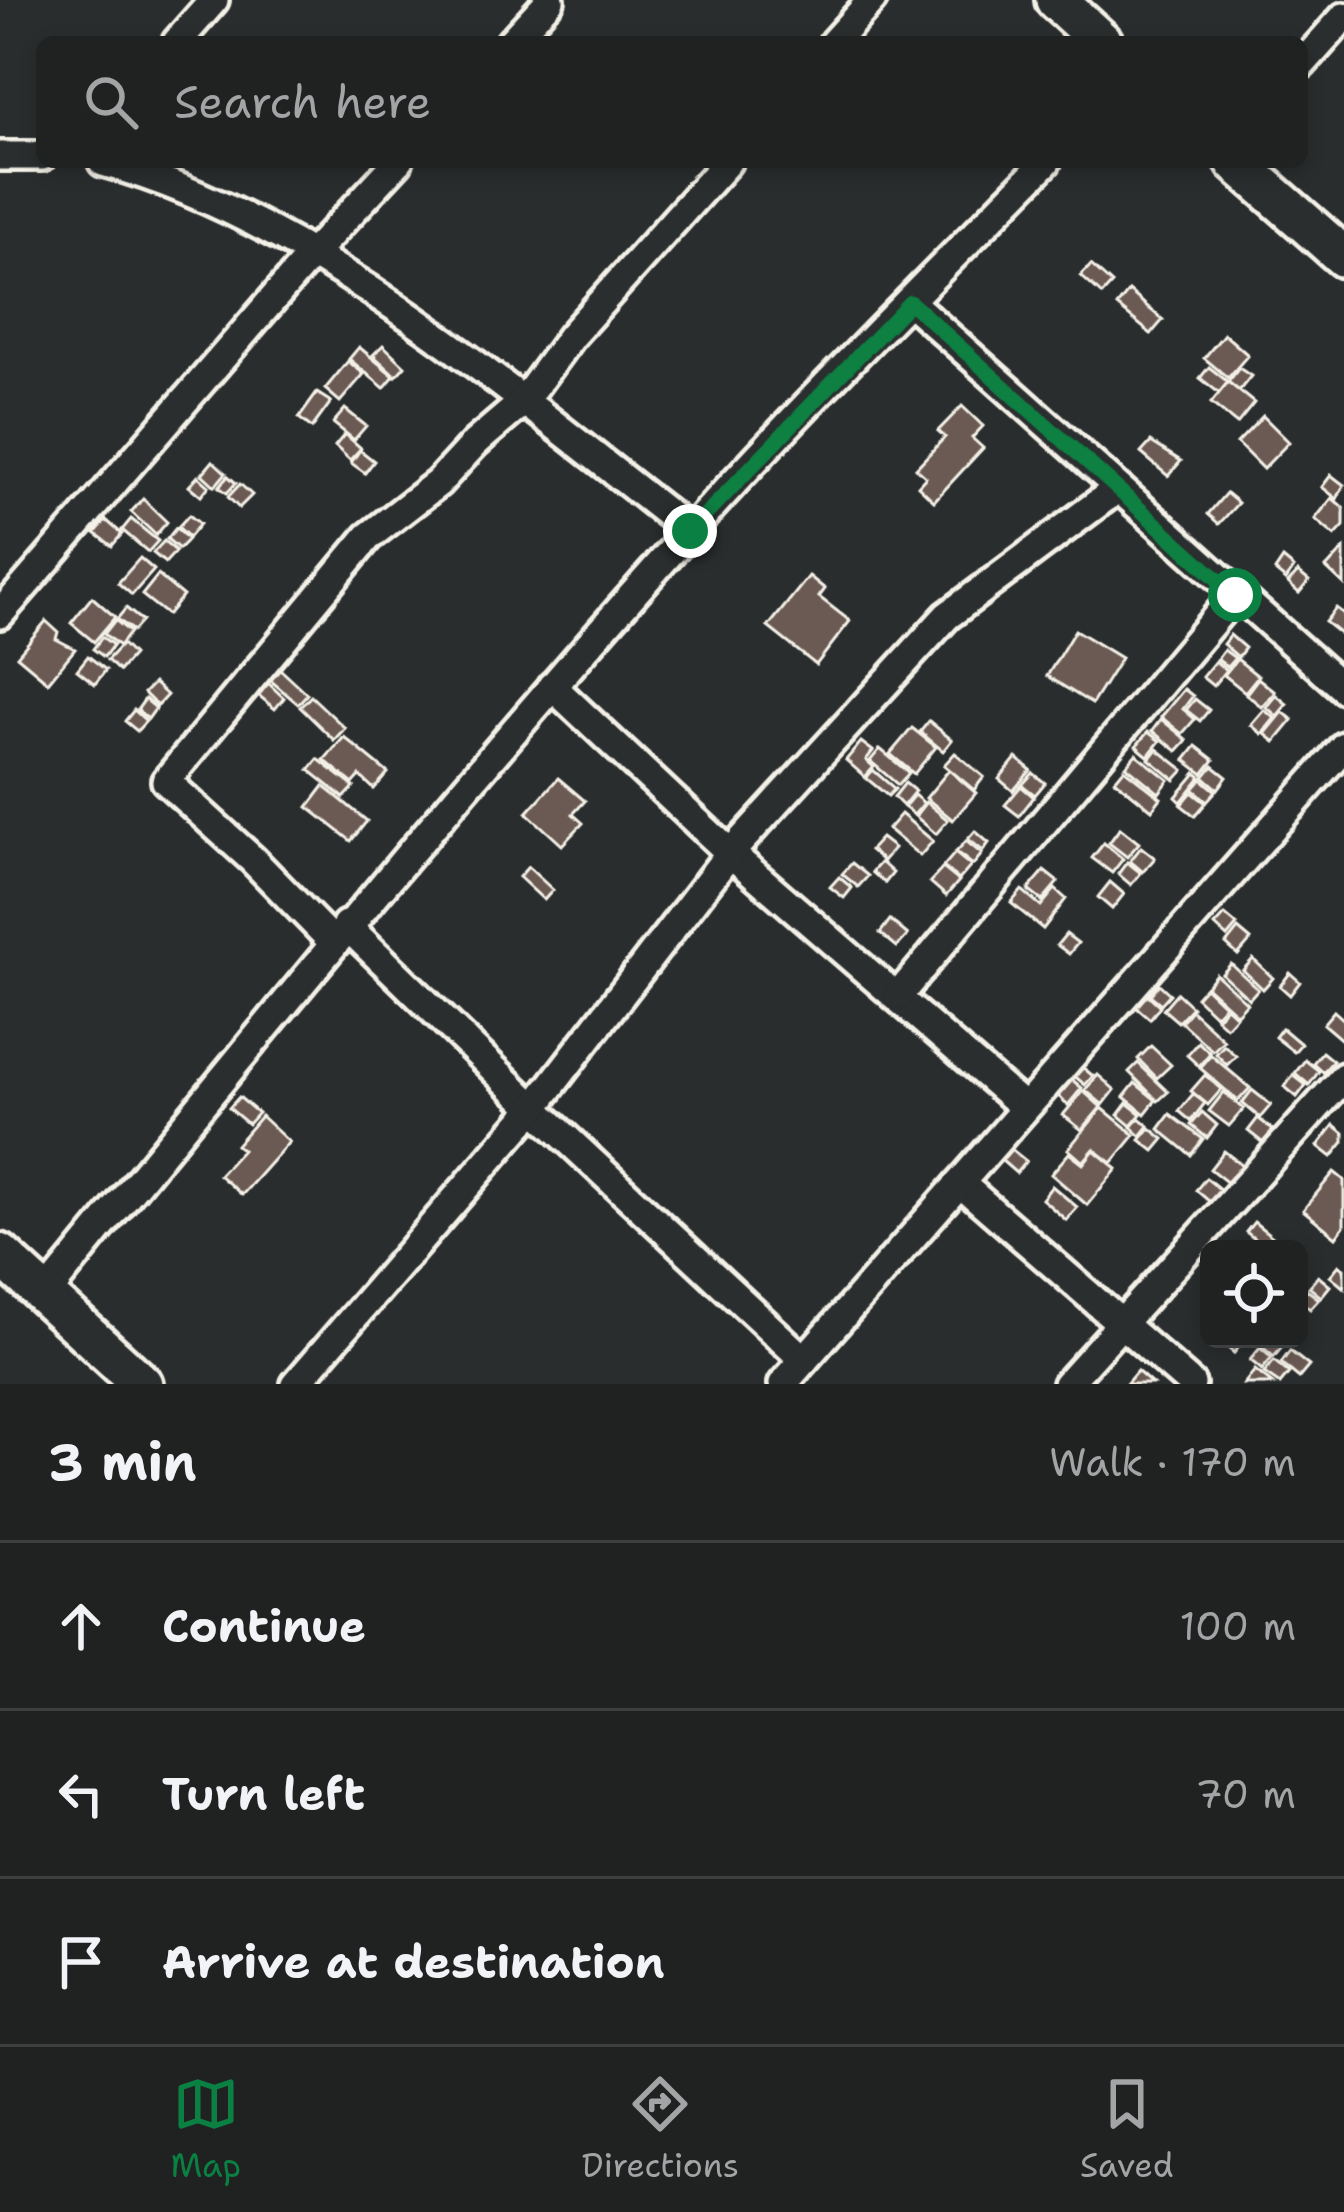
<!DOCTYPE html>
<html lang="en">
<head>
<meta charset="utf-8">
<style>
	body { margin:0; font-family:"Shantell Sans",sans-serif; background:#282a2a; color:#f1f3f6 }
	.controls { position:absolute; right:36px; bottom:36px; display:grid; overflow:hidden; border-radius:18px; box-shadow:0 6px 18px #0003 }
	.controls button { width:108px; height:108px; display:grid; place-items:center; padding:0; border:0; border-bottom:3px solid #3d3f40; background:#202222; color:#f1f3f6; font:60px sans-serif }
	.stop { position:absolute; width:36px; height:36px; margin:-27px; border:9px solid #0b8043; border-radius:50%; background:#fff }
	.stop.end { background:#0b8043; border-color:#fff; box-shadow:0 3px 12px #0008 }
	.list { margin:0; padding:0; list-style:none }
	h2 { display:flex; justify-content:space-between; align-items:center; height:156px; margin:0; padding:0 48px; font-size:51px }
	h2 small { font-size:39px; font-weight:400; color:#a2a4a5 }
	.list li { display:grid; grid-template-columns:78px 1fr auto; gap:36px; align-items:center; box-sizing:border-box; height:168px; padding:0 48px; border-top:3px solid #3d3f40 }
	.list b { display:block; font-size:45px; white-space:nowrap }
	.list em { font-size:39px; font-style:normal; color:#a2a4a5 }
	.icon { flex:none; width:66px; height:66px; fill:none; stroke:currentColor; stroke-width:2; stroke-linecap:round; stroke-linejoin:round }
	.map { position:relative; flex:none; width:1344px; height:1384px; overflow:hidden }
	.search { position:absolute; background:#202222; box-shadow:0 6px 18px #0003; left:36px; right:36px; top:36px; height:132px; display:flex; align-items:center; gap:30px; box-sizing:border-box; padding:0 42px; border-radius:18px; color:#a2a4a5; font-size:45px }
	.sheet { height:660px; background:#202222 }
	nav { display:flex; justify-content:space-around; align-items:center; box-sizing:border-box; height:168px; border-top:3px solid #3d3f40; background:#202222; font-size:33px; color:#a2a4a5 }
	nav a { display:grid; justify-items:center; gap:6px }
	nav .on { color:#0b8043 }
	.map>svg:first-child { display:block }
	.building { fill:#6b5a53; stroke:#f4f1e8; stroke-width:3 }
	.lines { fill:none; stroke-linecap:round; stroke-linejoin:round }
	.street-casing { stroke:#f4f1e8; stroke-width:36 }
	.secondary-casing { stroke:#f4f1e8; stroke-width:48 }
	.street { stroke:#2a2d2e; stroke-width:27 }
	.secondary { stroke:#2a2d2e; stroke-width:39 }
	.route { stroke:#0b8043; stroke-width:15 }
</style>
</head>
<body>
<div class="map">
<svg width="1344" height="1384" viewBox="0 0 1344 1384">
	<rect width="100%" height="100%" fill="#2a2d2e"/>
	<filter id="ink" filterUnits="userSpaceOnUse"><feTurbulence type="fractalNoise" baseFrequency=".00833" numOctaves="2"/><feDisplacementMap in="SourceGraphic" scale="24" xChannelSelector="R" yChannelSelector="G"/><feConvolveMatrix kernelMatrix="1 2 1 2 8 2 1 2 1" color-interpolation-filters="sRGB"/></filter>
	<g filter="url(#ink)">
		<g class="building">
			<path d="M 1091,265 L 1112,284 L 1102,295 L 1081,276 Z"/>
			<path d="M 1129,291 L 1163,320 L 1151,334 L 1117,306 Z"/>
			<path d="M 1224,334 L 1248,355 L 1228,378 L 1204,358 Z"/>
			<path d="M 383,345 L 405,366 L 396,376 L 373,355 Z"/>
			<path d="M 359,347 L 394,376 L 384,388 L 349,359 Z"/>
			<path d="M 348,361 L 364,374 L 340,402 L 325,389 Z"/>
			<path d="M 1209,367 L 1228,382 L 1219,393 L 1200,378 Z"/>
			<path d="M 1239,368 L 1251,376 L 1239,391 L 1228,382 Z"/>
			<path d="M 1228,382 L 1254,403 L 1237,424 L 1211,403 Z"/>
			<path d="M 317,393 L 331,402 L 312,428 L 299,418 Z"/>
			<path d="M 962,406 L 983,426 L 972,438 L 983,448 L 934,501 L 918,486 L 926,477 L 916,468 L 945,437 L 938,431 Z"/>
			<path d="M 345,409 L 366,426 L 354,440 L 333,423 Z"/>
			<path d="M 1263,416 L 1289,442 L 1263,469 L 1237,443 Z"/>
			<path d="M 345,434 L 361,448 L 350,460 L 335,446 Z"/>
			<path d="M 1151,442 L 1181,461 L 1168,476 L 1141,453 Z"/>
			<path d="M 360,450 L 374,461 L 365,473 L 351,463 Z"/>
			<path d="M 213,461 L 226,473 L 215,486 L 202,474 Z"/>
			<path d="M 1331,475 L 1344,485 L 1337,499 L 1322,487 Z"/>
			<path d="M 198,476 L 209,486 L 201,496 L 189,486 Z"/>
			<path d="M 228,476 L 236,483 L 227,493 L 219,487 Z"/>
			<path d="M 240,484 L 252,495 L 239,508 L 228,497 Z"/>
			<path d="M 1226,493 L 1238,503 L 1219,524 L 1208,514 Z"/>
			<path d="M 1332,498 L 1344,508 L 1344,526 L 1335,536 L 1315,519 Z"/>
			<path d="M 143,499 L 167,522 L 156,535 L 131,512 Z"/>
			<path d="M 189,515 L 200,524 L 189,537 L 178,527 Z"/>
			<path d="M 131,519 L 158,541 L 148,552 L 122,530 Z"/>
			<path d="M 106,520 L 122,534 L 112,546 L 95,533 Z"/>
			<path d="M 176,528 L 188,539 L 179,549 L 167,539 Z"/>
			<path d="M 164,541 L 176,551 L 165,563 L 153,553 Z"/>
			<path d="M 1344,549 L 1344,585 L 1326,568 Z"/>
			<path d="M 140,558 L 154,570 L 132,595 L 118,583 Z"/>
			<path d="M 1283,559 L 1294,568 L 1286,580 L 1275,571 Z"/>
			<path d="M 1298,572 L 1309,581 L 1299,593 L 1288,583 Z"/>
			<path d="M 158,575 L 183,596 L 167,615 L 142,595 Z"/>
			<path d="M 809,576 L 825,589 L 819,597 L 850,621 L 816,665 L 768,627 Z"/>
			<path d="M 92,597 L 115,617 L 94,642 L 71,623 Z"/>
			<path d="M 126,608 L 142,621 L 133,631 L 117,619 Z"/>
			<path d="M 1336,608 L 1344,614 L 1344,637 L 1325,622 Z"/>
			<path d="M 115,620 L 130,632 L 119,646 L 104,634 Z"/>
			<path d="M 46,621 L 58,632 L 56,639 L 75,649 L 48,682 L 17,656 Z"/>
			<path d="M 1075,630 L 1121,658 L 1092,704 L 1047,676 Z"/>
			<path d="M 1230,635 L 1245,648 L 1238,657 L 1223,644 Z"/>
			<path d="M 102,637 L 113,645 L 104,657 L 93,649 Z"/>
			<path d="M 122,644 L 133,655 L 119,671 L 107,660 Z"/>
			<path d="M 1224,650 L 1235,658 L 1227,667 L 1217,659 Z"/>
			<path d="M 88,656 L 106,670 L 95,684 L 77,670 Z"/>
			<path d="M 1237,659 L 1258,676 L 1245,692 L 1224,675 Z"/>
			<path d="M 1215,661 L 1226,670 L 1213,686 L 1202,677 Z"/>
			<path d="M 280,669 L 307,694 L 298,704 L 270,680 Z"/>
			<path d="M 1258,678 L 1275,692 L 1262,707 L 1246,694 Z"/>
			<path d="M 267,682 L 284,698 L 275,709 L 257,694 Z"/>
			<path d="M 154,683 L 167,695 L 157,706 L 144,693 Z"/>
			<path d="M 1184,689 L 1193,696 L 1183,709 L 1195,719 L 1182,734 L 1161,717 Z"/>
			<path d="M 1276,695 L 1287,704 L 1277,716 L 1266,707 Z"/>
			<path d="M 311,696 L 345,728 L 334,740 L 300,707 Z"/>
			<path d="M 145,699 L 156,708 L 148,719 L 137,710 Z"/>
			<path d="M 1195,699 L 1209,710 L 1200,721 L 1186,710 Z"/>
			<path d="M 134,710 L 146,721 L 137,731 L 125,721 Z"/>
			<path d="M 1264,710 L 1275,718 L 1262,734 L 1251,725 Z"/>
			<path d="M 1283,712 L 1293,720 L 1275,742 L 1265,734 Z"/>
			<path d="M 1161,719 L 1187,740 L 1177,751 L 1152,731 Z"/>
			<path d="M 929,721 L 952,740 L 943,751 L 920,732 Z"/>
			<path d="M 912,728 L 936,747 L 914,774 L 890,754 Z"/>
			<path d="M 1148,732 L 1160,741 L 1148,756 L 1136,746 Z"/>
			<path d="M 344,737 L 388,773 L 374,789 L 360,776 L 353,784 L 324,760 Z"/>
			<path d="M 861,742 L 873,751 L 866,760 L 874,767 L 865,777 L 846,760 Z"/>
			<path d="M 1196,746 L 1214,760 L 1203,774 L 1185,760 Z"/>
			<path d="M 880,749 L 909,773 L 898,785 L 870,761 Z"/>
			<path d="M 1157,749 L 1184,770 L 1175,780 L 1149,759 Z"/>
			<path d="M 955,753 L 984,777 L 974,790 L 944,765 Z"/>
			<path d="M 1136,754 L 1169,780 L 1159,793 L 1126,766 Z"/>
			<path d="M 1016,758 L 1031,770 L 1013,791 L 999,779 Z"/>
			<path d="M 318,759 L 354,787 L 344,798 L 309,770 Z"/>
			<path d="M 1213,766 L 1227,777 L 1218,789 L 1204,777 Z"/>
			<path d="M 1124,769 L 1161,798 L 1152,810 L 1115,780 Z"/>
			<path d="M 873,770 L 895,789 L 888,796 L 866,778 Z"/>
			<path d="M 949,770 L 976,793 L 953,820 L 926,798 Z"/>
			<path d="M 1033,773 L 1045,783 L 1035,795 L 1022,785 Z"/>
			<path d="M 1196,773 L 1201,777 L 1181,802 L 1176,797 Z"/>
			<path d="M 558,778 L 585,801 L 573,814 L 583,823 L 562,845 L 527,813 Z"/>
			<path d="M 1202,779 L 1216,791 L 1207,801 L 1193,789 Z"/>
			<path d="M 905,783 L 915,791 L 903,806 L 894,797 Z"/>
			<path d="M 324,786 L 367,821 L 351,841 L 308,807 Z"/>
			<path d="M 1021,786 L 1034,797 L 1019,816 L 1005,805 Z"/>
			<path d="M 1192,792 L 1206,803 L 1195,816 L 1181,805 Z"/>
			<path d="M 914,795 L 924,803 L 914,815 L 904,807 Z"/>
			<path d="M 926,802 L 948,820 L 936,834 L 915,816 Z"/>
			<path d="M 901,814 L 933,841 L 920,856 L 888,829 Z"/>
			<path d="M 1120,828 L 1139,843 L 1127,857 L 1109,843 Z"/>
			<path d="M 975,831 L 989,843 L 983,851 L 968,839 Z"/>
			<path d="M 881,838 L 894,848 L 883,861 L 870,850 Z"/>
			<path d="M 966,841 L 982,854 L 973,865 L 956,852 Z"/>
			<path d="M 1104,843 L 1123,859 L 1112,873 L 1092,858 Z"/>
			<path d="M 1141,847 L 1155,858 L 1143,872 L 1130,861 Z"/>
			<path d="M 955,853 L 971,866 L 959,880 L 943,867 Z"/>
			<path d="M 881,862 L 893,873 L 885,883 L 872,872 Z"/>
			<path d="M 1127,862 L 1141,873 L 1131,885 L 1118,874 Z"/>
			<path d="M 852,863 L 868,876 L 858,887 L 842,874 Z"/>
			<path d="M 528,867 L 553,890 L 544,900 L 519,877 Z"/>
			<path d="M 943,868 L 959,881 L 946,896 L 930,882 Z"/>
			<path d="M 1044,871 L 1058,882 L 1042,901 L 1028,890 Z"/>
			<path d="M 839,877 L 852,888 L 844,898 L 830,887 Z"/>
			<path d="M 1110,882 L 1124,894 L 1112,909 L 1098,897 Z"/>
			<path d="M 1055,889 L 1066,899 L 1043,929 L 1011,903 L 1022,890 L 1041,906 Z"/>
			<path d="M 1225,915 L 1237,925 L 1227,937 L 1215,926 Z"/>
			<path d="M 890,920 L 908,935 L 897,947 L 880,933 Z"/>
			<path d="M 1238,929 L 1251,940 L 1238,955 L 1226,944 Z"/>
			<path d="M 1066,934 L 1078,943 L 1069,954 L 1057,945 Z"/>
			<path d="M 1253,959 L 1273,978 L 1263,989 L 1243,970 Z"/>
			<path d="M 1231,964 L 1258,989 L 1249,999 L 1222,974 Z"/>
			<path d="M 1290,973 L 1300,982 L 1290,995 L 1280,986 Z"/>
			<path d="M 1216,974 L 1247,1003 L 1237,1014 L 1206,986 Z"/>
			<path d="M 1159,984 L 1170,994 L 1161,1004 L 1150,995 Z"/>
			<path d="M 1205,987 L 1224,1005 L 1215,1015 L 1196,997 Z"/>
			<path d="M 1177,993 L 1192,1007 L 1178,1022 L 1163,1009 Z"/>
			<path d="M 1147,994 L 1160,1006 L 1150,1019 L 1136,1007 Z"/>
			<path d="M 1226,1007 L 1236,1016 L 1226,1027 L 1216,1018 Z"/>
			<path d="M 1191,1010 L 1224,1040 L 1213,1051 L 1181,1022 Z"/>
			<path d="M 1334,1011 L 1344,1020 L 1344,1042 L 1323,1024 Z"/>
			<path d="M 1282,1028 L 1301,1044 L 1294,1052 L 1275,1037 Z"/>
			<path d="M 1198,1042 L 1210,1053 L 1199,1066 L 1187,1055 Z"/>
			<path d="M 1224,1045 L 1236,1056 L 1227,1065 L 1216,1054 Z"/>
			<path d="M 1151,1046 L 1171,1065 L 1157,1078 L 1138,1059 Z"/>
			<path d="M 1322,1052 L 1333,1061 L 1323,1072 L 1313,1063 Z"/>
			<path d="M 1211,1055 L 1250,1088 L 1238,1101 L 1200,1068 Z"/>
			<path d="M 1305,1060 L 1319,1071 L 1309,1085 L 1295,1073 Z"/>
			<path d="M 1138,1063 L 1168,1092 L 1158,1101 L 1129,1072 Z"/>
			<path d="M 1080,1065 L 1093,1076 L 1085,1085 L 1072,1074 Z"/>
			<path d="M 1098,1075 L 1115,1090 L 1103,1105 L 1085,1090 Z"/>
			<path d="M 1205,1075 L 1222,1089 L 1208,1105 L 1191,1091 Z"/>
			<path d="M 1293,1075 L 1306,1085 L 1297,1097 L 1285,1087 Z"/>
			<path d="M 1070,1078 L 1082,1088 L 1068,1105 L 1056,1094 Z"/>
			<path d="M 1135,1083 L 1156,1100 L 1145,1114 L 1124,1097 Z"/>
			<path d="M 1252,1090 L 1271,1105 L 1260,1118 L 1242,1103 Z"/>
			<path d="M 1083,1091 L 1101,1107 L 1082,1130 L 1063,1115 Z"/>
			<path d="M 1224,1092 L 1244,1109 L 1229,1126 L 1209,1111 Z"/>
			<path d="M 1193,1094 L 1205,1103 L 1191,1121 L 1179,1111 Z"/>
			<path d="M 239,1097 L 258,1113 L 248,1124 L 229,1108 Z"/>
			<path d="M 1127,1103 L 1141,1114 L 1131,1126 L 1118,1115 Z"/>
			<path d="M 1102,1108 L 1135,1135 L 1112,1163 L 1094,1149 L 1083,1162 L 1068,1149 Z"/>
			<path d="M 1202,1112 L 1217,1125 L 1207,1138 L 1191,1125 Z"/>
			<path d="M 1170,1114 L 1203,1139 L 1191,1155 L 1159,1129 Z"/>
			<path d="M 261,1116 L 289,1142 L 242,1195 L 219,1175 L 242,1150 L 236,1145 Z"/>
			<path d="M 1139,1118 L 1149,1126 L 1141,1136 L 1131,1127 Z"/>
			<path d="M 1258,1118 L 1273,1130 L 1263,1143 L 1248,1131 Z"/>
			<path d="M 1334,1125 L 1344,1133 L 1344,1142 L 1332,1157 L 1318,1146 Z"/>
			<path d="M 1150,1128 L 1164,1139 L 1154,1151 L 1140,1140 Z"/>
			<path d="M 1011,1149 L 1026,1161 L 1016,1173 L 1001,1160 Z"/>
			<path d="M 1094,1150 L 1117,1169 L 1087,1205 L 1051,1174 L 1069,1153 L 1083,1164 Z"/>
			<path d="M 1224,1151 L 1243,1166 L 1229,1184 L 1210,1169 Z"/>
			<path d="M 1334,1172 L 1344,1180 L 1344,1226 L 1336,1237 L 1303,1210 Z"/>
			<path d="M 1206,1178 L 1222,1191 L 1211,1203 L 1196,1190 Z"/>
			<path d="M 1052,1186 L 1077,1207 L 1066,1220 L 1042,1199 Z"/>
			<path d="M 1254,1222 L 1274,1238 L 1266,1248 L 1246,1232 Z"/>
			<path d="M 1339,1265 L 1344,1269 L 1344,1288 L 1330,1276 Z"/>
			<path d="M 1318,1276 L 1330,1286 L 1321,1297 L 1309,1287 Z"/>
			<path d="M 1307,1290 L 1319,1299 L 1310,1309 L 1300,1300 Z"/>
			<path d="M 1217,1339 L 1245,1339 L 1234,1353 Z"/>
			<path d="M 1266,1339 L 1282,1347 L 1274,1357 L 1261,1346 Z"/>
			<path d="M 1260,1348 L 1272,1358 L 1262,1370 L 1250,1360 Z"/>
			<path d="M 1290,1351 L 1309,1366 L 1299,1378 L 1281,1363 Z"/>
			<path d="M 1274,1361 L 1289,1373 L 1280,1384 L 1264,1373 Z"/>
			<path d="M 1255,1370 L 1273,1384 L 1244,1384 Z"/>
			<path d="M 1137,1371 L 1152,1384 L 1126,1384 Z"/>
		</g>
		<g class="lines">
			<g class="street-casing">
				<g id="street">
					<path d="M 177,42 L 214,0"/>
					<path d="M 511,42 L 550,0"/>
					<path d="M 834,42 L 872,0"/>
					<path d="M 1302,64 L 1344,17"/>
					<path d="M 0,156 L 42,156"/>
					<path d="M 103,162 C 317,220 516,397 690,531"/>
					<path d="M 909,301 L 1344,689"/>
					<path d="M 0,614 L 312,254 L 398,162"/>
					<path d="M 552,686 L 730,853 L 1025,1108"/>
					<path d="M 346,925 L 534,1108 L 804,1360"/>
					<path d="M 334,943 L 253,860 L 166,781 L 368,537 L 438,483 L 475,443 L 523,402 L 571,336 L 727,162"/>
					<path d="M 897,997 L 1235,595"/>
					<path d="M 960,1183 L 1191,1384"/>
					<path d="M 46,1294 C 256,1038 464,782 686,535 C 801,407 925,285 1046,162"/>
					<path d="M 296,1384 L 534,1108 L 730,853 L 947,616 L 1117,489"/>
					<path d="M 783,1384 L 1344,746"/>
					<path d="M 1067,1384 L 1344,1077"/>
				</g>
			</g>
			<g class="secondary-casing">
				<g id="secondary">
					<path d="M 1056,0 L 1102,42"/>
					<path d="M 1236,162 L 1344,257"/>
					<path d="M 0,1254 L 142,1384"/>
				</g>
			</g>
			<use href="#street" class="street"/>
			<use href="#secondary" class="secondary"/>
		</g>
	</g>
	<g class="lines" filter="url(#ink)">
		<path class="route" d="M 690,531 L 910,302 L 1235,595"/>
	</g>
</svg>
<div class="controls">
<button><svg class="icon" aria-label="locate" viewBox="0 0 24 24"><circle cx="12" cy="12" r="6"/><path d="M12 2v4M12 18v4M2 12h4M18 12h4"/></svg></button>
</div>
<div class="stop" style="left:1235px;top:595px"></div>
<div class="stop end" style="left:690px;top:531px"></div>
<div class="search"><svg class="icon" aria-label="search" viewBox="0 0 24 24"><circle cx="10" cy="10" r="6"/><path d="M15 15l6 6"/></svg>Search here</div>
</div>
<section class="sheet">
<h2>3 min<small>Walk · 170 m</small></h2>
<ul class="list">
<li><svg class="icon" aria-label="ahead" viewBox="0 0 24 24"><path d="M12 20V5M6 11l6-6 6 6"/></svg><div><b>Continue</b></div><em>100 m</em></li>
<li><svg class="icon" aria-label="left" viewBox="0 0 24 24"><path d="M17 20v-9H6M10 6l-5 5 5 5"/></svg><div><b>Turn left</b></div><em>70 m</em></li>
<li><svg class="icon" aria-label="arrive" viewBox="0 0 24 24"><path d="M6 21V4h12l-3 4 3 4H6"/></svg><div><b>Arrive at destination</b></div></li>
</ul>
</section>
<nav>
<a class="on"><svg class="icon" aria-label="map" viewBox="0 0 24 24"><path d="M3 6l6-2 6 2 6-2v14l-6 2-6-2-6 2zM9 4v14M15 6v14"/></svg>Map</a>
<a><svg class="icon" aria-label="directions" viewBox="0 0 24 24"><path d="M12 3l9 9-9 9-9-9zM9 14v-3h6M13 9l2 2-2 2"/></svg>Directions</a>
<a><svg class="icon" aria-label="saved" viewBox="0 0 24 24"><path d="M7 4h10v16l-5-4-5 4z"/></svg>Saved</a>
</nav>
</body>
</html>
